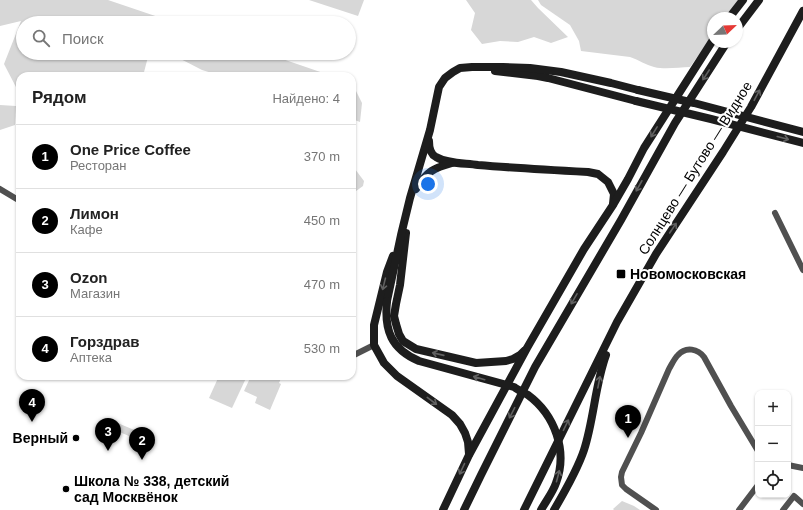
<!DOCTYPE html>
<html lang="ru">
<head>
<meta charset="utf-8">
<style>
	body { margin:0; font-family:Arial,sans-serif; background:#f6f6f6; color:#222 }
	.controls { position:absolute; right:12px; bottom:12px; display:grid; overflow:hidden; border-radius:8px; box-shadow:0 1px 3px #0004 }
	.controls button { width:36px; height:36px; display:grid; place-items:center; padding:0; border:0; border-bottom:1px solid #e0e0e0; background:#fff; color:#222; font:20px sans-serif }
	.compass { position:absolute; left:707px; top:12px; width:36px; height:36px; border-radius:50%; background:#fff; box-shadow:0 1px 3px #0004; rotate:67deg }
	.you { position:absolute; left:428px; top:184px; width:14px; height:14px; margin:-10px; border:3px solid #fff; border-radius:50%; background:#1a73e8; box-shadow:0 0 0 6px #1a73e833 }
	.badge { display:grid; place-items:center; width:26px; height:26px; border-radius:50%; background:#000; color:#fff; font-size:13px; font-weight:700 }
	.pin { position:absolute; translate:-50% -33px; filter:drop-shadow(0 1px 2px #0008) }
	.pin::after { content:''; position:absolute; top:21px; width:14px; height:12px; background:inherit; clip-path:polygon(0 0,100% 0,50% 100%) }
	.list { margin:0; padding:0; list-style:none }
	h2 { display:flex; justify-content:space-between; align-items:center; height:52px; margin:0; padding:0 16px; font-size:17px }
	h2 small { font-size:13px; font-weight:400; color:#767676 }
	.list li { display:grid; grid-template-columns:26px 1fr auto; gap:12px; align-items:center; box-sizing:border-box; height:64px; padding:0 16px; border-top:1px solid #e0e0e0 }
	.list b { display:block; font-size:15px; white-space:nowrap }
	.list p { margin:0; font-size:13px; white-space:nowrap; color:#767676 }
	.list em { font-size:13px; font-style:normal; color:#767676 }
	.icon { flex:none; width:22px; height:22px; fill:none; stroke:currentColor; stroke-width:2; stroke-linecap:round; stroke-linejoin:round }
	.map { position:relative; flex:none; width:803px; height:510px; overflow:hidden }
	.search { position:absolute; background:#fff; box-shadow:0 1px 3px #0004; left:16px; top:16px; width:340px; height:44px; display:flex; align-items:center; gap:10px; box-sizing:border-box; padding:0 14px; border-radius:22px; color:#767676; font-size:15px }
	.panel { position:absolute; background:#fff; box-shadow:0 1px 3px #0004; left:16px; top:72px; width:340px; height:308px; border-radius:12px }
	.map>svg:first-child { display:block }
	.green { fill:#d7d7d7 }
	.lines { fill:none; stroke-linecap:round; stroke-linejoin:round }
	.minor { stroke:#505050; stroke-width:6 }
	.secondary { stroke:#1d1d1d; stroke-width:8 }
	.secondary-bridge { stroke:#1d1d1d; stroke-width:8 }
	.oneway { stroke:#616161 }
	.poi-dot { fill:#000; stroke:#fff; stroke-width:1.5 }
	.labels { text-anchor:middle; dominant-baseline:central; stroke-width:4; stroke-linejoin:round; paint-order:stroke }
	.street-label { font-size:14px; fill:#000; stroke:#fff }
	.poi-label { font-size:14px; font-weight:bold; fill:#000; stroke:#fff; text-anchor:start }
</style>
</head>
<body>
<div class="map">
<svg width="803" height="510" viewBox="0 0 803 510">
	<rect width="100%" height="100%" fill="#fff"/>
	<g class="green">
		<path d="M 0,0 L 108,0 L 176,23 L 23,23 L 23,53 L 149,53 L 143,76 L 20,76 L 20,90 L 17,89 L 4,64 L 21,21 L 0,26 Z"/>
		<path d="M 309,0 L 364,0 L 358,16 Z"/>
		<path d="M 466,0 L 531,0 L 538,8 L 568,37 L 551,43 L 534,37 L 518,42 L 500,41 L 482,44 L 471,30 L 475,13 Z"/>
		<path d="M 538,0 L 740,0 L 726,18 L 713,18 L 713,35 L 690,67 C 679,67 666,70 654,67 C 646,65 639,60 630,57 L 581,51 L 579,41 L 570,25 L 541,5 Z"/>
		<path d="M 169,53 L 265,53 L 332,76 L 222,76 L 202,70 Z"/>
		<path d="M 352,87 L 355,89 L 362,103 L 360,122 L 352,119 Z"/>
		<path d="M 0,105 L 16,106 L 15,125 L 0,130 Z"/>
		<path d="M 352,165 L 364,181 L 363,186 L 352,194 Z"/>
		<path d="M 219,376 L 247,376 L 232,408 L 209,398 Z"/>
		<path d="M 251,376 L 282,376 L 279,383 L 281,384 L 270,410 L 255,403 L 257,397 L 244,391 Z"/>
		<path d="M 113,421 L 139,432 L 136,439 L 110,428 Z"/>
		<path d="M 622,501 L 634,506 L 640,510 L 614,510 L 613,509 Z"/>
	</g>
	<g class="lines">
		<g class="minor">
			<path d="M 0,189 L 20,201"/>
			<path d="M 775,213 L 803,270"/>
			<path d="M 352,356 L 374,345"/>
			<path d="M 788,465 L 803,468"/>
			<path d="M 656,510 L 626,489 L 622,485 L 621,477 L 622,472 L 641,433 L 669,369 C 672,364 674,359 678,355 C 686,346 698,349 704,357 L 731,406 L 758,451"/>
			<path d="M 739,510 L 758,485"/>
			<path d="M 783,510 L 794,496 L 803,504"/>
		</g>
		<g class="secondary">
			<path d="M 729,18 L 743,0"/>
			<path d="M 737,29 L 759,0"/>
			<path d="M 495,71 L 538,76 L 548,78 L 636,101"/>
			<path d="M 429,141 C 429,148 430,154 436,157 C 448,164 464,163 478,165 C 514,168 551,170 588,172 L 598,174 L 608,182 L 614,194 L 613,204"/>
			<path d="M 416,189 C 427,171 434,168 452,163"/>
			<path d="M 406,233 L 400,285 L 396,304 L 394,316 L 396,324 L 399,334 L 403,341 L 416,349 L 476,363 L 506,361 L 513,359 L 520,355 L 524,351"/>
			<path d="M 393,256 L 387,272 L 374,325 L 374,345 L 384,363 L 397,376 L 452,415 L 460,424 L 465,433 L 468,442 L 469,454"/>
			<path d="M 387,301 L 401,235 L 410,198 L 430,130 L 439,87 L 445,78 L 453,72 L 460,68 L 472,67 L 503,67 L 530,68 L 561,72 L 611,83 L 638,90"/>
			<path d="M 443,510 L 469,455 L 527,348 L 584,249 L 613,205 L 628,179 L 644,148 L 713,40"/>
			<path d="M 464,510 L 481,475 L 535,367 L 621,220 L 675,123 L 727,42"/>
			<path d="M 524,510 L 617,322 L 656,254 L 723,152 L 751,107 L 803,11"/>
			<path d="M 554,510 C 565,491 577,471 584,450 C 594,419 595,385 606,355"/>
		</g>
		<g class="secondary-bridge">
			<path d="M 638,90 L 694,103 L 803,132"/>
			<path d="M 636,101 L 711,119 L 803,143"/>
			<path d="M 387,301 C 384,330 391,349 419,361 L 514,387 C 518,390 523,392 528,395 C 555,415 568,451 556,483 C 553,492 546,501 541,510"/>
		</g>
	</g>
	<defs><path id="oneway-shaft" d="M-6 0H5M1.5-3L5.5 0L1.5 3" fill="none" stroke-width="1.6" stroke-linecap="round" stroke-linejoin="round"/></defs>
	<g class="oneway">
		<use href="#oneway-shaft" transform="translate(706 75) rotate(123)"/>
		<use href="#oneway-shaft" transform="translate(757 95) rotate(-62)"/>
		<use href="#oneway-shaft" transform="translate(654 132) rotate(122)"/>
		<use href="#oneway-shaft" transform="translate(783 138) rotate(15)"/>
		<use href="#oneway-shaft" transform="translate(639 186) rotate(119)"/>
		<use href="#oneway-shaft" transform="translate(673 228) rotate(-56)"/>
		<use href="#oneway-shaft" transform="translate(384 284) rotate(104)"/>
		<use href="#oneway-shaft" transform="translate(574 299) rotate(120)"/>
		<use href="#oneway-shaft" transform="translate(438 354) rotate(-167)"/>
		<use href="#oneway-shaft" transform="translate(479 378) rotate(-164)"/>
		<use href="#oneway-shaft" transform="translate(599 382) rotate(-79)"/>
		<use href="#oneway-shaft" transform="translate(432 401) rotate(37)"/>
		<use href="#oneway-shaft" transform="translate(512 413) rotate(117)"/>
		<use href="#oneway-shaft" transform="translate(566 425) rotate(-64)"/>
		<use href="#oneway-shaft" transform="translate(462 469) rotate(115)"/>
		<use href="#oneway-shaft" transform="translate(558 476) rotate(-75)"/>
	</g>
	<g class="poi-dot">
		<rect x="616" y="269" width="10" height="10" rx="2"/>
		<circle cx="76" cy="438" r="4"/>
		<circle cx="66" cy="489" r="4"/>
	</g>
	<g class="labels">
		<g class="street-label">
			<text transform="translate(695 168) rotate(-58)">Солнцево — Бутово — Видное</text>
		</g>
		<g class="poi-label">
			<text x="630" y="274">Новомосковская</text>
			<text x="68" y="438" text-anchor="end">Верный</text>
			<text x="74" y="481">Школа № 338, детский<tspan x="74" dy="16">сад Москвёнок</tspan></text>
		</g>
	</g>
</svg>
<div class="controls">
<button>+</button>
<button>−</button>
<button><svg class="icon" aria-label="locate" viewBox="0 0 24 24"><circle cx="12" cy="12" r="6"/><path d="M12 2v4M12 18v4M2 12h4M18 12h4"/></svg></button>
</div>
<svg class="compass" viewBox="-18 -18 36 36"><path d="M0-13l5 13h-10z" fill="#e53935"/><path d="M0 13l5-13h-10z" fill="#767676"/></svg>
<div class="you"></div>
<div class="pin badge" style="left:628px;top:438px">1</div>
<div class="pin badge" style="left:142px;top:460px">2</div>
<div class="pin badge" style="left:108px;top:451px">3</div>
<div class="pin badge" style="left:32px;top:422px">4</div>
<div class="search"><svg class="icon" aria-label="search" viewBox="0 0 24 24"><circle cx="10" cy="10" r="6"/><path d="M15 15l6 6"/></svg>Поиск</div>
<section class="panel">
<h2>Рядом<small>Найдено: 4</small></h2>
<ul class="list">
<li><span class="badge">1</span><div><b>One Price Coffee</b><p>Ресторан</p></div><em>370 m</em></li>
<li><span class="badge">2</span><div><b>Лимон</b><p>Кафе</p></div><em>450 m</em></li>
<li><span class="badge">3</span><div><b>Ozon</b><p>Магазин</p></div><em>470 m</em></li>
<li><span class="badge">4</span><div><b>Горздрав</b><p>Аптека</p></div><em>530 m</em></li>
</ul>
</section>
</div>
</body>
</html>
